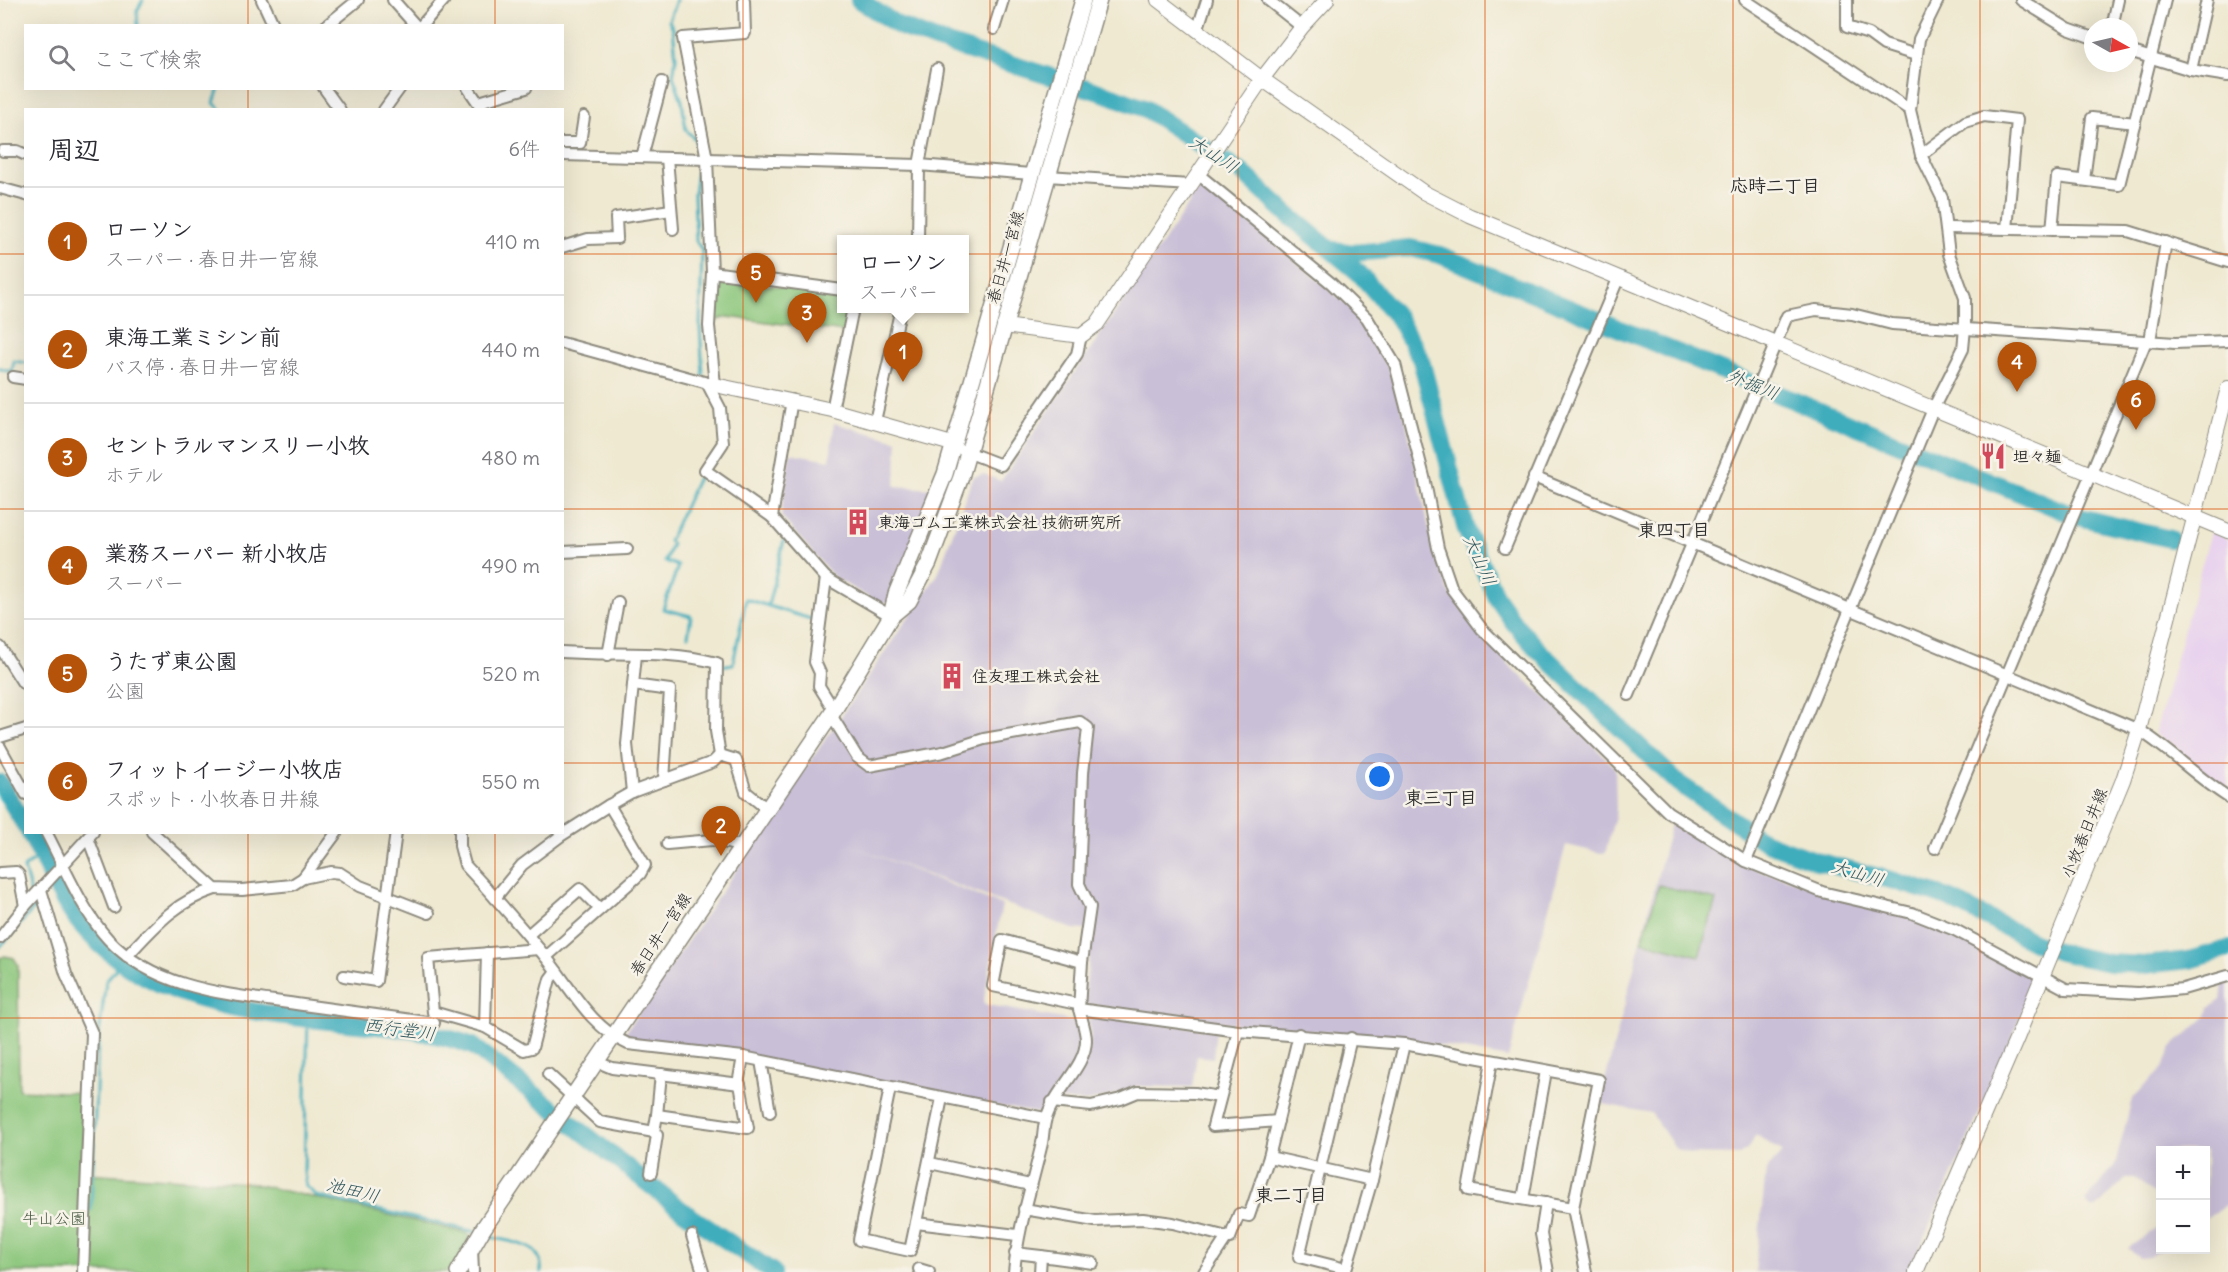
<!DOCTYPE html>
<html lang="ja">
<head>
<meta charset="utf-8">
<style>
	body { margin:0; font-family:Delius,"Klee One",sans-serif; background:#f7f7f7; color:#2b2b33 }
	.controls { position:absolute; right:18px; bottom:18px; display:grid; overflow:hidden; border-radius:0px; box-shadow:0 6px 24px #0002 }
	.controls button { width:54px; height:54px; display:grid; place-items:center; padding:0; border:0; border-bottom:2px solid #e1e1e2; background:#fff; color:#2b2b33; font:30px sans-serif }
	.compass { position:absolute; left:2084px; top:18px; width:54px; height:54px; border-radius:50%; background:#fff; box-shadow:0 6px 24px #0002; rotate:98deg }
	.you { position:absolute; left:1380px; top:777px; width:21px; height:21px; margin:-15px; border:4px solid #fff; border-radius:50%; background:#1a73e8; box-shadow:0 0 0 9px #1a73e833 }
	.badge { display:grid; place-items:center; width:39px; height:39px; border-radius:50%; background:#b45309; color:#fff; font-size:20px; font-weight:700 }
	.pin { position:absolute; translate:-50% -50px; filter:drop-shadow(0 2px 3px #0008) }
	.pin::after { content:''; position:absolute; top:32px; width:21px; height:18px; background:inherit; clip-path:polygon(0 0,100% 0,50% 100%) }
	.popup { position:absolute; left:837px; top:235px; width:132px; height:78px; box-sizing:border-box; display:grid; place-content:center; border-radius:0px; background:#fff; filter:drop-shadow(0 2px 4px #0005); font-size:20px; white-space:nowrap; color:#7c7c81 }
	.popup b { font-size:22px; color:#2b2b33 }
	.popup::after { content:''; position:absolute; left:50%; top:100%; margin-left:-12px; border:12px solid transparent; border-top-color:#fff }
	.list { margin:0; padding:0; list-style:none }
	h2 { display:flex; justify-content:space-between; align-items:center; height:78px; margin:0; padding:0 24px; font-size:26px }
	h2 small { font-size:20px; font-weight:400; color:#7c7c81 }
	.list li { display:grid; grid-template-columns:39px 1fr auto; gap:18px; align-items:center; box-sizing:border-box; height:108px; padding:0 24px; border-top:2px solid #e1e1e2 }
	.list b { display:block; font-size:22px; white-space:nowrap }
	.list p { margin:0; font-size:20px; white-space:nowrap; color:#7c7c81 }
	.list em { font-size:20px; font-style:normal; color:#7c7c81 }
	.icon { flex:none; width:33px; height:33px; fill:none; stroke:currentColor; stroke-width:2; stroke-linecap:round; stroke-linejoin:round }
	.map { position:relative; flex:none; width:2228px; height:1272px; overflow:hidden }
	.search { position:absolute; background:#fff; box-shadow:0 6px 24px #0002; left:24px; top:24px; width:540px; height:66px; display:flex; align-items:center; gap:15px; box-sizing:border-box; padding:0 21px; border-radius:0px; color:#7c7c81; font-size:22px }
	.panel { position:absolute; background:#fff; box-shadow:0 6px 24px #0002; left:24px; top:108px; width:540px; height:726px; border-radius:0px }
	.map>svg:first-child { display:block }
	.built { fill:#e8d2ee }
	.industrial { fill:#c9bfd7 }
	.green { fill:#8bc67b; stroke:#5b7853; stroke-width:1.5 }
	.lines { fill:none; stroke-linecap:round; stroke-linejoin:round }
	.stream { stroke:#3fadbd; stroke-width:3 }
	.river { stroke:#3fadbd; stroke-width:18 }
	.street-casing { stroke:#8d8a7e; stroke-width:14 }
	.secondary-casing { stroke:#8d8a7e; stroke-width:16 }
	.primary-casing { stroke:#8d8a7e; stroke-width:18 }
	.street { stroke:#fff; stroke-width:10 }
	.secondary { stroke:#fff; stroke-width:14 }
	.primary { stroke:#fff; stroke-width:15 }
	.grid { fill:none; stroke:#df570e; stroke-width:1.5; stroke-opacity:0.55 }
	.labels { text-anchor:middle; dominant-baseline:central; stroke-width:5; stroke-linejoin:round; paint-order:stroke }
	.street-label { font-size:16px; fill:#2b2b2b; stroke:#f7f3e8 }
	.poi-label { font-size:16px; font-weight:bold; fill:#2b2b2b; stroke:#f7f3e8; text-anchor:start }
	.park-label { font-size:16px; fill:#485a43; stroke:#f7f3e8 }
	.water-label { font-size:18px; font-style:italic; fill:#32585e; stroke:#f7f3e8 }
	.neighbourhood-label { font-size:18px; font-weight:bold; fill:#2b2b2b; stroke:#f7f3e8 }
</style>
</head>
<body>
<div class="map">
<svg width="2228" height="1272" viewBox="0 0 2228 1272">
	<rect width="100%" height="100%" fill="#f7f3e8"/>
	<filter id="ink" filterUnits="userSpaceOnUse"><feTurbulence type="fractalNoise" baseFrequency=".0167" numOctaves="2"/><feDisplacementMap in="SourceGraphic" scale="12" xChannelSelector="R" yChannelSelector="G"/><feConvolveMatrix kernelMatrix="1 2 1 2 8 2 1 2 1" color-interpolation-filters="sRGB"/></filter>
	<filter id="wash" filterUnits="userSpaceOnUse"><feTurbulence type="fractalNoise" baseFrequency=".008" numOctaves="4" result="noise"/><feDisplacementMap in="SourceGraphic" scale="24" xChannelSelector="R" yChannelSelector="G"/><feGaussianBlur stdDeviation="1.35" result="paint"/><feColorMatrix in="noise" values="0 0 0 0 0 0 0 0 0 0 0 0 0 0 0 0 0 1.4 0 .05"/><feComposite in="paint" operator="in"/></filter>
	<g filter="url(#wash)">
		<rect width="100%" height="100%" fill="#efe9d1"/>
		<path class="built" d="M 2211,532 L 2228,539 L 2228,790 L 2203,774 L 2174,745 L 2155,734 Z"/>
		<g class="industrial">
			<path d="M 1203,183 L 1358,314 L 1390,371 L 1405,418 L 1430,533 L 1448,590 L 1484,637 L 1514,670 L 1557,707 L 1615,768 L 1616,812 L 1605,854 L 1566,845 L 1508,1058 L 1405,1039 L 1245,1025 L 1084,1004 L 1092,931 L 1073,929 L 847,844 L 1002,905 L 983,1004 L 1079,1022 L 1081,1029 L 1081,1050 L 1073,1067 L 1055,1089 L 1043,1114 L 628,1040 L 625,1033 L 938,574 L 973,477 L 984,474 L 1001,481 Z"/>
			<path d="M 834,423 L 898,441 L 895,486 L 933,489 L 888,603 L 879,603 L 835,578 L 781,516 L 790,453 L 830,460 Z"/>
			<path d="M 1671,824 L 1677,824 L 1755,869 L 1930,923 L 2018,967 L 2034,980 L 2005,1055 L 1909,1272 L 1755,1272 L 1766,1171 L 1782,1152 L 1756,1135 L 1747,1150 L 1739,1155 L 1690,1154 L 1676,1149 L 1651,1113 L 1603,1104 L 1600,1100 Z"/>
			<path d="M 2228,981 L 2228,1203 L 2206,1219 L 2206,1150 L 2160,1150 L 2160,1198 L 2134,1178 L 2126,1178 L 2096,1208 L 2091,1208 L 2085,1202 L 2115,1165 L 2132,1099 L 2162,1069 L 2172,1047 L 2207,1016 L 2209,1008 L 2221,1000 L 2223,982 Z"/>
			<path d="M 1091,1016 L 1216,1030 L 1213,1058 L 1197,1056 L 1192,1087 L 1136,1086 L 1123,1093 L 1085,1102 L 1059,1100 L 1084,1065 L 1091,1037 L 1088,1022 Z"/>
			<path d="M 2160,1226 L 2161,1250 L 2150,1257 L 2139,1258 L 2128,1248 Z"/>
		</g>
		<g class="green">
			<path d="M 716,278 L 841,295 L 842,308 L 850,309 L 845,332 L 728,317 L 714,321 Z"/>
			<path d="M 1659,885 L 1716,900 L 1699,956 L 1642,941 Z"/>
			<path d="M 5,956 L 14,958 L 18,965 L 19,1090 L 86,1093 L 83,1173 L 250,1183 L 467,1233 L 470,1237 L 451,1272 L 0,1272 L 0,958 Z"/>
		</g>
		<g class="lines">
			<g class="stream">
				<path d="M 676,0 L 669,21 L 673,28 L 676,58 L 673,76 L 682,101 L 686,130 L 695,139 L 699,155 L 694,195 L 696,241 L 702,250 L 700,327 L 703,375"/>
				<path d="M 138,26 L 137,11 L 143,0"/>
				<path d="M 219,88 L 214,103 L 221,110"/>
				<path d="M 0,369 L 12,372 L 14,361 L 26,363"/>
				<path d="M 768,606 L 784,540"/>
				<path d="M 688,636 L 691,616 L 663,609 L 678,566 L 665,561 L 672,544 L 669,541 L 701,471"/>
				<path d="M 720,666 L 733,664 L 746,599 L 817,621"/>
				<path d="M 31,894 L 24,868 L 41,854"/>
				<path d="M 0,947 L 35,907 L 33,900"/>
				<path d="M 308,1019 L 304,1172 L 306,1186 L 316,1196 L 476,1232"/>
				<path d="M 91,1210 L 98,1042 L 106,981 L 121,962"/>
				<path d="M 485,1235 C 508,1244 544,1240 541,1272"/>
			</g>
			<g class="river">
				<path d="M 859,0 L 899,26 L 938,41 L 1112,96 L 1146,109 L 1243,173 L 1287,214 L 1359,273 L 1398,318 L 1421,360 L 1466,530 L 1496,597 L 1514,623 L 1536,648 L 1678,783 L 1765,842 L 1820,862 L 1895,881 L 1948,898 L 2036,943 L 2059,952 L 2109,963 L 2145,965 L 2189,960 L 2228,949"/>
				<path d="M 1334,250 L 1353,253 L 1410,248 L 1440,255 L 2075,516 L 2170,539"/>
				<path d="M 0,783 L 26,827"/>
				<path d="M 29,832 C 44,859 58,896 77,920 C 147,1007 254,1013 357,1024 C 396,1028 436,1032 473,1046 L 683,1211 L 773,1272"/>
			</g>
		</g>
	</g>
	<g filter="url(#ink)">
		<g class="lines">
			<g class="street-casing">
				<g id="street">
					<path d="M 262,0 L 274,26"/>
					<path d="M 393,0 L 416,26"/>
					<path d="M 1268,0 L 1302,27"/>
					<path d="M 1745,0 L 1910,110"/>
					<path d="M 1847,0 L 1847,27 L 1869,34 L 1884,45 L 1916,55"/>
					<path d="M 2021,0 L 2068,29 L 2093,38"/>
					<path d="M 326,26 L 358,0"/>
					<path d="M 421,26 L 444,0"/>
					<path d="M 2112,27 L 2118,0"/>
					<path d="M 994,29 L 1003,0"/>
					<path d="M 1197,31 L 1207,0"/>
					<path d="M 2129,51 L 2191,70 L 2228,76"/>
					<path d="M 2191,70 L 2207,0"/>
					<path d="M 324,88 L 340,110"/>
					<path d="M 468,88 L 483,110"/>
					<path d="M 479,102 L 526,88"/>
					<path d="M 384,110 L 400,88"/>
					<path d="M 562,143 L 580,143 L 584,117"/>
					<path d="M 3,151 L 17,151 L 26,155"/>
					<path d="M 562,155 L 919,165 L 1031,174"/>
					<path d="M 1921,155 L 1965,122 L 1984,116 L 2017,120 L 2007,229"/>
					<path d="M 642,157 L 662,82"/>
					<path d="M 667,158 L 673,229"/>
					<path d="M 1198,174 L 1331,283 L 1367,318 L 1395,364 L 1424,477 L 1438,548 L 1452,589 L 1482,629 L 1668,812 L 1746,861 L 1822,892 L 1912,913 L 1955,930 L 2066,989 L 2138,993 L 2183,989 L 2228,976"/>
					<path d="M 1047,176 L 1190,185"/>
					<path d="M 2084,180 L 2092,118 L 2135,123"/>
					<path d="M 0,188 L 26,195"/>
					<path d="M 1947,228 L 2128,231 L 2228,262"/>
					<path d="M 2052,230 L 2057,177 L 2119,185 L 2165,0"/>
					<path d="M 918,240 L 919,165 L 937,69"/>
					<path d="M 562,247 L 588,239 L 617,238 L 616,218 L 671,210"/>
					<path d="M 712,272 L 842,290"/>
					<path d="M 2150,341 L 2166,242"/>
					<path d="M 562,343 L 715,385 L 709,326 L 712,272 L 707,159 L 683,38 L 745,33 L 744,0"/>
					<path d="M 13,377 L 26,379"/>
					<path d="M 707,383 L 720,408 L 723,443 L 705,470 L 772,517"/>
					<path d="M 792,400 L 772,517 L 826,578 L 891,616"/>
					<path d="M 832,410 L 853,308"/>
					<path d="M 875,421 L 901,308"/>
					<path d="M 962,450 L 1001,465 L 1077,354 L 1081,336"/>
					<path d="M 1534,477 L 2139,730 C 2171,750 2196,777 2228,797"/>
					<path d="M 1505,548 L 1618,279"/>
					<path d="M 562,552 L 627,549"/>
					<path d="M 826,578 L 815,662 L 820,673 L 819,686 L 834,710"/>
					<path d="M 0,647 L 23,683"/>
					<path d="M 562,652 C 614,656 666,649 717,663 L 716,731 L 720,755"/>
					<path d="M 608,655 L 618,602"/>
					<path d="M 633,685 L 670,690 L 664,780"/>
					<path d="M 1629,695 L 1787,316 L 1816,310 L 1852,314 L 1892,324 L 2175,343 L 2228,341"/>
					<path d="M 831,715 L 857,757 L 869,766 L 943,752 L 984,739 L 1080,722 L 1088,728 L 1083,773 L 1079,884 L 1090,907 L 1082,962 L 1079,1009 L 1238,1031 L 1404,1044 L 1599,1080 L 1573,1208 L 1468,1190 L 1492,1061"/>
					<path d="M 0,737 L 26,729"/>
					<path d="M 0,747 L 26,794"/>
					<path d="M 632,792 L 627,744 L 636,655"/>
					<path d="M 46,832 C 65,868 81,909 108,939 C 157,992 237,995 303,1005 C 347,1011 391,1017 434,1023"/>
					<path d="M 152,832 L 215,889 L 242,890 L 292,885 L 303,878 L 337,832"/>
					<path d="M 460,832 L 460,846 L 465,865 C 492,894 519,924 544,955 C 570,986 590,1027 628,1044 L 743,1057 L 1045,1118"/>
					<path d="M 88,838 L 114,907"/>
					<path d="M 667,844 L 712,840 L 742,846"/>
					<path d="M 1935,848 L 2146,341"/>
					<path d="M 1746,861 L 1933,409 L 1963,349 L 1965,328 L 1965,298 L 1949,254 L 1942,198 L 1921,155 L 1910,110 L 1919,39 L 1938,0"/>
					<path d="M 0,873 L 16,872 L 19,875 L 25,906"/>
					<path d="M 303,878 L 331,872 L 340,873 L 360,886 L 429,913"/>
					<path d="M 41,890 L 66,974 L 92,1033 L 83,1272"/>
					<path d="M 495,898 L 522,865 L 562,835 L 609,805 L 632,792 L 713,762 L 720,755 L 736,760 L 746,792 L 767,809"/>
					<path d="M 528,935 L 580,889 L 600,909"/>
					<path d="M 0,938 L 25,906 L 93,832"/>
					<path d="M 539,949 L 428,958 L 433,1012 L 485,1027 L 524,1050 L 532,1048 L 550,979 L 556,971"/>
					<path d="M 127,956 C 155,926 175,902 215,889"/>
					<path d="M 546,957 L 640,874 L 645,865 L 609,805"/>
					<path d="M 344,976 L 376,981 L 396,832"/>
					<path d="M 1077,1004 L 993,986 L 1002,940 L 1082,962"/>
					<path d="M 485,1027 L 487,953"/>
					<path d="M 1238,1031 L 1213,1126 L 1278,1121"/>
					<path d="M 1351,1038 L 1299,1257 L 1346,1269 L 1372,1180 L 1404,1044"/>
					<path d="M 761,1061 L 770,1112"/>
					<path d="M 548,1074 L 600,1122 L 654,1132 L 657,1115 L 748,1128 L 740,1084 L 612,1068 L 595,1061"/>
					<path d="M 738,1084 L 743,1057"/>
					<path d="M 890,1088 L 859,1240 L 910,1251 L 942,1098"/>
					<path d="M 1052,1102 L 1091,1106 L 1121,1099 L 1138,1092 L 1195,1093 L 1220,1097"/>
					<path d="M 657,1115 L 661,1074"/>
					<path d="M 1269,1157 L 1372,1180"/>
					<path d="M 930,1163 L 1030,1185"/>
					<path d="M 651,1173 L 657,1135 L 654,1132"/>
					<path d="M 1523,1199 L 1546,1071"/>
					<path d="M 1546,1203 L 1541,1234 L 1548,1272"/>
					<path d="M 1573,1208 L 1586,1272"/>
					<path d="M 1024,1209 L 1095,1221 L 1143,1219 L 1173,1223 L 1227,1237"/>
					<path d="M 916,1223 L 1017,1235"/>
					<path d="M 692,1236 L 703,1272"/>
					<path d="M 472,1248 L 473,1272"/>
					<path d="M 1015,1253 L 1041,1256 L 1040,1272"/>
					<path d="M 1041,1256 L 1093,1263"/>
					<path d="M 919,1269 L 929,1272"/>
					<path d="M 1014,1272 C 1018,1227 1032,1186 1042,1143 C 1044,1134 1043,1124 1047,1116 C 1056,1089 1086,1066 1086,1040 C 1086,1030 1081,1018 1079,1009"/>
					<path d="M 1204,1272 L 1227,1237 L 1230,1238 L 1239,1214 L 1249,1216 L 1269,1157 L 1299,1034"/>
				</g>
			</g>
			<g class="secondary-casing">
				<g id="secondary">
					<path d="M 1158,0 L 1262,79 L 1423,192 L 1470,216 L 2228,531"/>
					<path d="M 1004,326 L 1081,336 L 1097,324 L 1262,79 L 1302,27 L 1327,0"/>
					<path d="M 715,385 L 832,410 L 952,444"/>
					<path d="M 1916,1272 L 2017,1038 L 2123,780 L 2139,730 L 2228,388"/>
				</g>
			</g>
			<g class="primary-casing">
				<g id="primary">
					<path d="M 891,616 L 909,601 L 929,563 L 961,477 L 1099,0"/>
					<path d="M 458,1272 L 483,1229 L 831,715 L 891,616 L 896,594 L 945,474 L 1083,0"/>
				</g>
			</g>
			<use href="#street" class="street"/>
			<use href="#secondary" class="secondary"/>
			<use href="#primary" class="primary"/>
		</g>
	</g>
	<path class="grid" d="M 248,0 L 248,26M 495,0 L 495,26M 743,0 L 743,1272M 990,0 L 990,1272M 1238,0 L 1238,1272M 1485,0 L 1485,1272M 1733,0 L 1733,1272M 1980,0 L 1980,1272M 248,88 L 248,110M 495,88 L 495,110M 0,254 L 26,254M 562,254 L 2228,254M 0,509 L 26,509M 562,509 L 2228,509M 0,763 L 26,763M 562,763 L 2228,763M 248,832 L 248,1272M 495,832 L 495,1272M 0,1018 L 2228,1018"/>
	<defs>
		<g id="restaurant-bare" transform="scale(2.07)"><path d="M-5-6h1v4h1v-4h1v4h1v-4h1v5L-1.5 .5V6h-2V.5L-5-1ZM5-6V6H3V1.5H1.5Q1.5-4 5-6Z" fill="#d1495b" stroke="#f7f3e8" stroke-width="2.5" paint-order="stroke"/></g>
		<g id="building-bare" transform="scale(2.07)"><path d="M-4-6H4V6H1V3H-1V6H-4ZM-2.5-4.3h1.7v1.8h-1.7ZM.8-4.3h1.7v1.8H.8ZM-2.5-1h1.7V.8h-1.7ZM.8-1h1.7V.8H.8Z" fill="#d1495b" stroke="#f7f3e8" stroke-width="2.5" paint-order="stroke"/></g>
	</defs>
	<g fill-rule="evenodd">
		<use href="#restaurant-bare" x="1993" y="456"/>
		<use href="#building-bare" x="858" y="522"/>
		<use href="#building-bare" x="952" y="676"/>
	</g>
	<g class="labels">
		<g class="street-label">
			<text transform="translate(1005 257) rotate(-74)">春日井一宮線</text>
			<text transform="translate(2084 833) rotate(-68)">小牧春日井線</text>
			<text transform="translate(660 934) rotate(-56)">春日井一宮線</text>
		</g>
		<g class="poi-label">
			<text x="2013" y="456">坦々麺</text>
			<text x="878" y="522">東海ゴム工業株式会社 技術研究所</text>
			<text x="972" y="676">住友理工株式会社</text>
		</g>
		<g class="park-label">
			<text x="54" y="1218">牛山公園</text>
		</g>
		<g class="water-label">
			<text transform="translate(1214 154) rotate(33)">大山川</text>
			<text transform="translate(1753 384) rotate(22)">外掘川</text>
			<text transform="translate(1480 560) rotate(66)">大山川</text>
			<text transform="translate(1858 873) rotate(16)">大山川</text>
			<text transform="translate(400 1029) rotate(8)">西行堂川</text>
			<text transform="translate(353 1190) rotate(14)">池田川</text>
		</g>
		<g class="neighbourhood-label">
			<text x="1775" y="185">応時二丁目</text>
			<text x="1674" y="529">東四丁目</text>
			<text x="1441" y="797">東三丁目</text>
			<text x="1291" y="1194">東二丁目</text>
		</g>
	</g>
</svg>
<div class="controls">
<button>+</button>
<button>−</button>
</div>
<svg class="compass" viewBox="-18 -18 36 36"><path d="M0-13l5 13h-10z" fill="#e53935"/><path d="M0 13l5-13h-10z" fill="#7c7c81"/></svg>
<div class="you"></div>
<div class="pin badge" style="left:903px;top:382px">1</div>
<div class="popup"><b>ローソン</b>スーパー</div>
<div class="pin badge" style="left:721px;top:856px">2</div>
<div class="pin badge" style="left:807px;top:343px">3</div>
<div class="pin badge" style="left:2017px;top:392px">4</div>
<div class="pin badge" style="left:756px;top:303px">5</div>
<div class="pin badge" style="left:2136px;top:430px">6</div>
<div class="search"><svg class="icon" aria-label="search" viewBox="0 0 24 24"><circle cx="10" cy="10" r="6"/><path d="M15 15l6 6"/></svg>ここで検索</div>
<section class="panel">
<h2>周辺<small>6件</small></h2>
<ul class="list">
<li><span class="badge">1</span><div><b>ローソン</b><p>スーパー · 春日井一宮線</p></div><em>410 m</em></li>
<li><span class="badge">2</span><div><b>東海工業ミシン前</b><p>バス停 · 春日井一宮線</p></div><em>440 m</em></li>
<li><span class="badge">3</span><div><b>セントラルマンスリー小牧</b><p>ホテル</p></div><em>480 m</em></li>
<li><span class="badge">4</span><div><b>業務スーパー 新小牧店</b><p>スーパー</p></div><em>490 m</em></li>
<li><span class="badge">5</span><div><b>うたず東公園</b><p>公園</p></div><em>520 m</em></li>
<li><span class="badge">6</span><div><b>フィットイージー小牧店</b><p>スポット · 小牧春日井線</p></div><em>550 m</em></li>
</ul>
</section>
</div>
</body>
</html>
